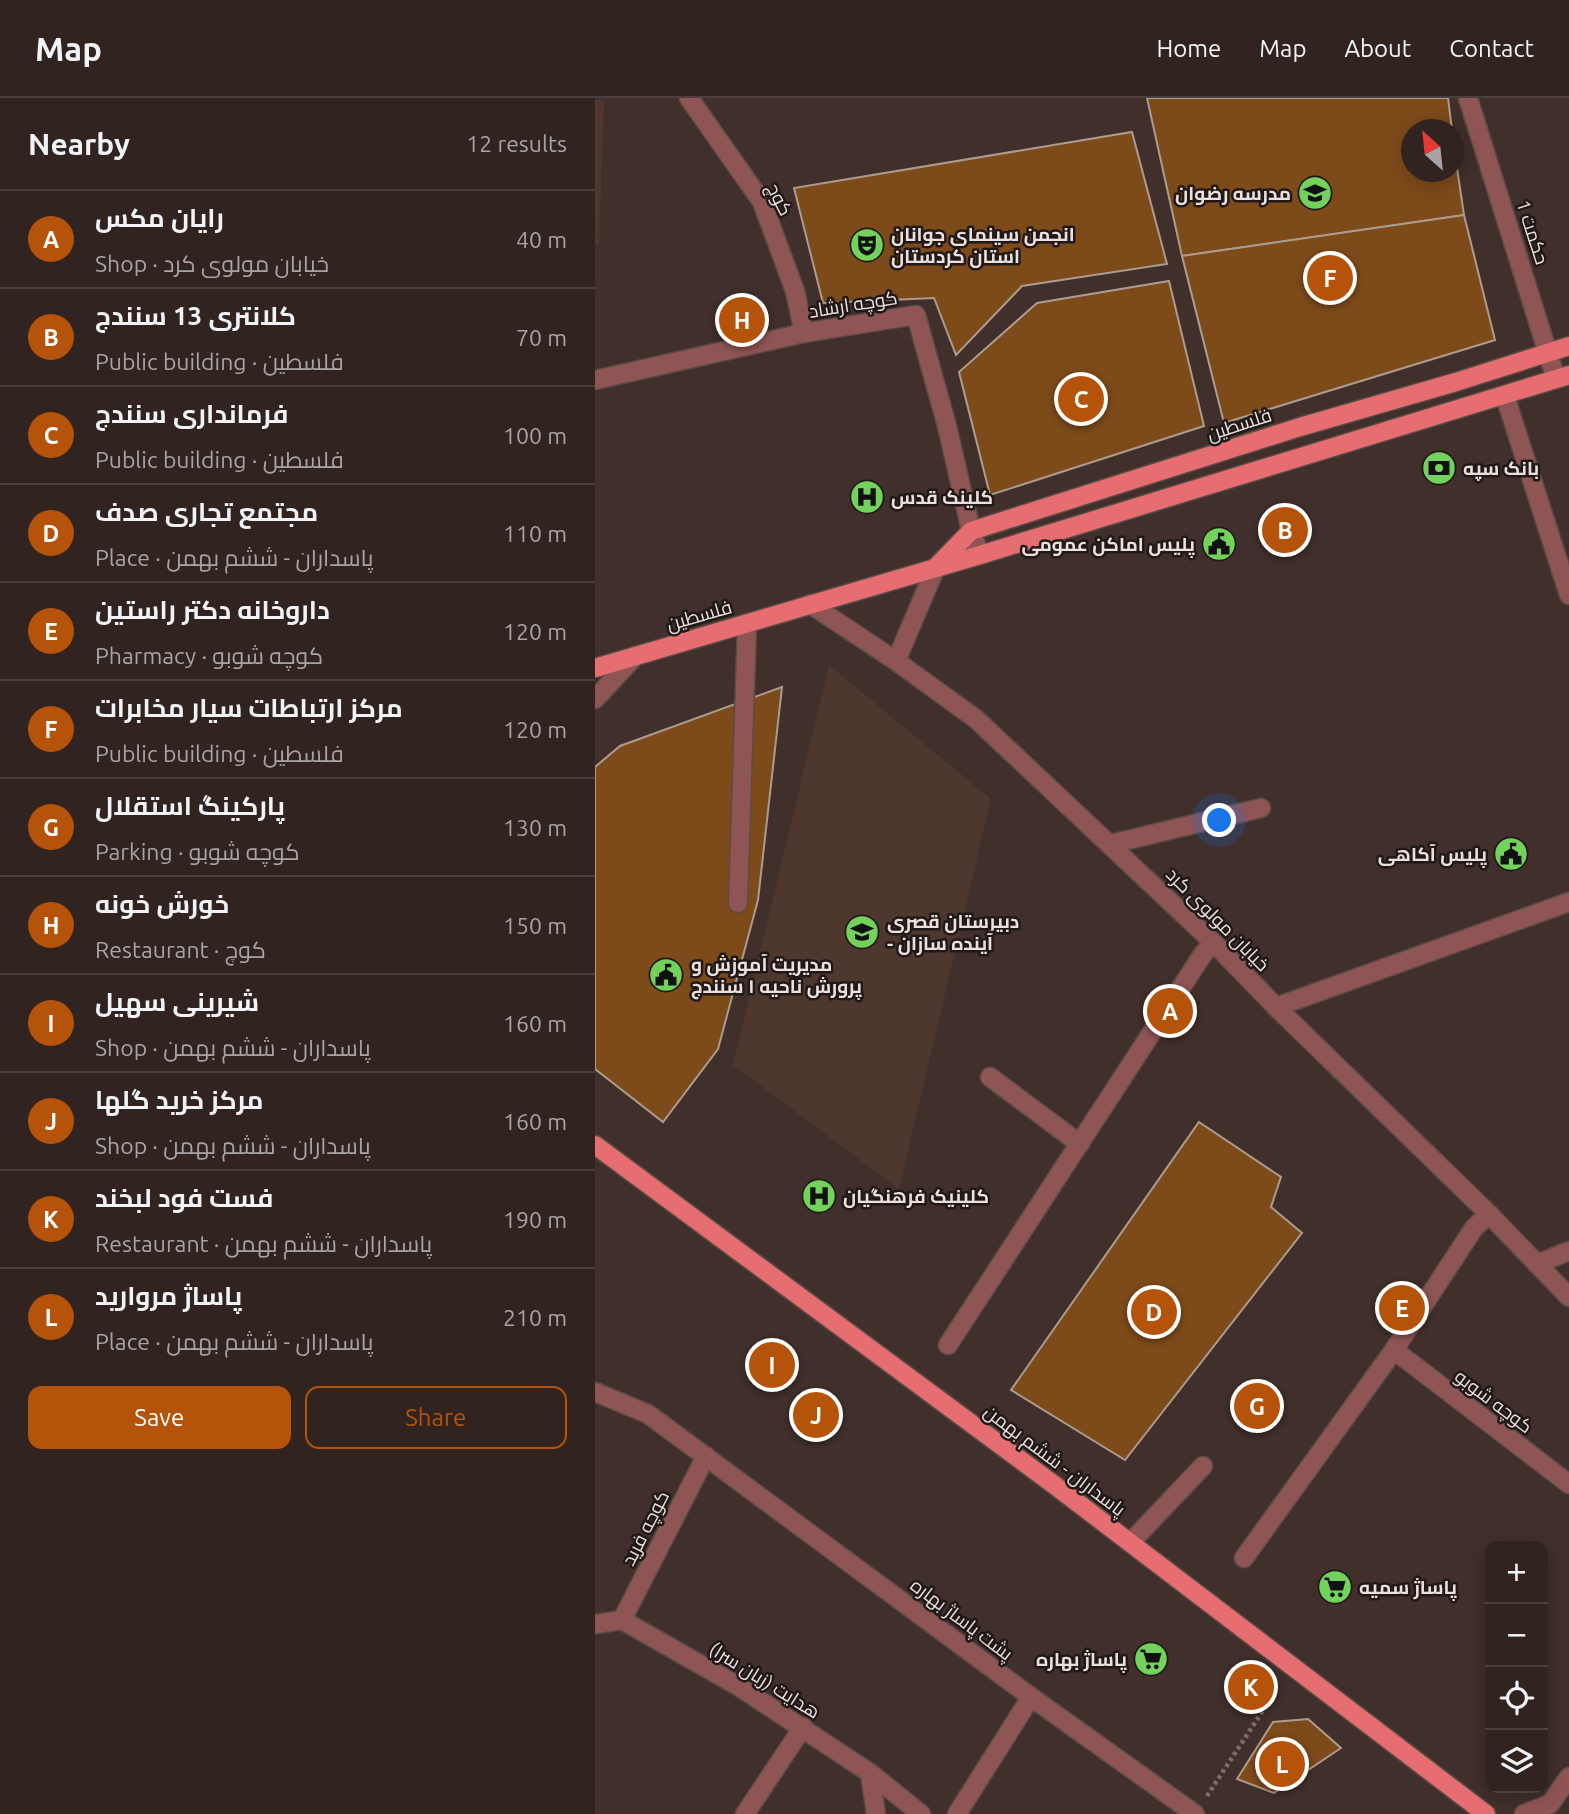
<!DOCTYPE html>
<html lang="en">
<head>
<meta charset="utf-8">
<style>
	body { margin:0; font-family:Ubuntu,Cairo,sans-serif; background:#3c2f2d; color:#f1f3f6 }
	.controls { position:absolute; right:21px; bottom:21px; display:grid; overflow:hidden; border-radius:14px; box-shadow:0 4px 18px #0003 }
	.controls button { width:63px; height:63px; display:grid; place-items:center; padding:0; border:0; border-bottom:2px solid #4b403e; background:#302320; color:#f1f3f6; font:35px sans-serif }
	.compass { position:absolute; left:806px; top:21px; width:63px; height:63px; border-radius:50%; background:#302320; box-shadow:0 4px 18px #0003; rotate:333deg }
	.you { position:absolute; left:625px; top:723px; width:24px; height:24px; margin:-18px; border:5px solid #fff; border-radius:50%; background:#1a73e8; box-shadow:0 0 0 10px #1a73e833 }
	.badge { display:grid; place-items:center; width:46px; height:46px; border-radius:50%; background:#b45309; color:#fff; font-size:23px; font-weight:700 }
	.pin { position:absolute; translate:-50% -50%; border:4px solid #fff; box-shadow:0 2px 7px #0006 }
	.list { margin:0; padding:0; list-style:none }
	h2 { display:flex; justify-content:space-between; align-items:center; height:91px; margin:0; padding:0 28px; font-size:30px }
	h2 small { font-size:23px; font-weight:400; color:#a8a4a5 }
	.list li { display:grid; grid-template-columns:46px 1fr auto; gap:21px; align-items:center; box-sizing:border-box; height:98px; padding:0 28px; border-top:2px solid #4b403e }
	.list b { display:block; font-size:26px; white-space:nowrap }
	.list p { margin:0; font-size:23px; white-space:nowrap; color:#a8a4a5 }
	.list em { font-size:23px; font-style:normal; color:#a8a4a5 }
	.actions { display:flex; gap:14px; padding:21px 28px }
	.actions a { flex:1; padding:16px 0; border:2px solid #b45309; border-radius:14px; text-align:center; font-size:24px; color:#b45309 }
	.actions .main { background:#b45309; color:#fff }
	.icon { flex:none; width:38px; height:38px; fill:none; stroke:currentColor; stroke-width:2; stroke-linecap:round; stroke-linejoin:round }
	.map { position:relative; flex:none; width:974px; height:1716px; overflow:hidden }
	header { display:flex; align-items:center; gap:42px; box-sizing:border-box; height:98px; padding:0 35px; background:#302320; border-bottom:2px solid #4b403e }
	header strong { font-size:33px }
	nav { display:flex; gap:38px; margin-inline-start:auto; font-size:24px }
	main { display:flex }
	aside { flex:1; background:#302320 }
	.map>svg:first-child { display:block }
	.built { fill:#4e372e }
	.building { fill:#7d4a1a; stroke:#ac9c8f; stroke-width:2 }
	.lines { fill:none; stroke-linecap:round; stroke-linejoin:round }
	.minor-casing { stroke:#5b4b46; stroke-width:21 }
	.major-casing { stroke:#5b4b46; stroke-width:21 }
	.path { stroke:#7d6e6a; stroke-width:4.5; stroke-dasharray:3.5 3.5; stroke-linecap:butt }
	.minor { stroke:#8f5454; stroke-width:18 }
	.major { stroke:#e66e71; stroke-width:18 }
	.labels { text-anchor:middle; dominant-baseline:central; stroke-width:5; stroke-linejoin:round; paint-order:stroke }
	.poi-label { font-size:19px; font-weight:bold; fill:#ebe0dc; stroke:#211917; text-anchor:start }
	.street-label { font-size:19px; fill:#ebe0dc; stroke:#211917 }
</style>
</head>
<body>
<header>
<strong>Map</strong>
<nav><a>Home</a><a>Map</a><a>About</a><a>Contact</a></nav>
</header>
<main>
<aside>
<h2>Nearby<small>12 results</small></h2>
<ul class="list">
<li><span class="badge">A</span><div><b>رایان مکس</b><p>Shop · خیابان مولوی کرد</p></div><em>40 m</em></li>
<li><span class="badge">B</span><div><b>کلانتری 13 سنندج</b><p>Public building · فلسطین</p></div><em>70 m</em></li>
<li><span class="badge">C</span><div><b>فرمانداری سنندج</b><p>Public building · فلسطین</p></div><em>100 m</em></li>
<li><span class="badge">D</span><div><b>مجتمع تجاری صدف</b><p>Place · پاسداران - ششم بهمن</p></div><em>110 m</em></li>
<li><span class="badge">E</span><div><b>داروخانه دکتر راستین</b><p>Pharmacy · کوچه شوبو</p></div><em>120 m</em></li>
<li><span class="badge">F</span><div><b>مرکز ارتباطات سیار مخابرات</b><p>Public building · فلسطین</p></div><em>120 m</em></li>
<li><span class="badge">G</span><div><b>پارکینگ استقلال</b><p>Parking · کوچه شوبو</p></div><em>130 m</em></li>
<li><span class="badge">H</span><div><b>خورش خونه</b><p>Restaurant · کوچ</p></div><em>150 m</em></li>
<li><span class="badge">I</span><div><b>شیرینی سهیل</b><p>Shop · پاسداران - ششم بهمن</p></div><em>160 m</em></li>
<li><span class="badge">J</span><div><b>مرکز خرید گلها</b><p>Shop · پاسداران - ششم بهمن</p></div><em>160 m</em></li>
<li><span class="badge">K</span><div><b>فست فود لبخند</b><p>Restaurant · پاسداران - ششم بهمن</p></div><em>190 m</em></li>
<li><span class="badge">L</span><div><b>پاساژ مروارید</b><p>Place · پاسداران - ششم بهمن</p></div><em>210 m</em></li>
</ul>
<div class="actions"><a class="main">Save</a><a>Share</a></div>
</aside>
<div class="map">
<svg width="974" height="1716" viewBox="0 0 974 1716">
	<rect width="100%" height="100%" fill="#402f2a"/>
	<g class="built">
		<path d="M 0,2 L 9,2 L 4,147 L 0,146 Z"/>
		<path d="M 234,567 L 396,701 L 304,1091 L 138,967 Z"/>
	</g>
	<g class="building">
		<path d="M 552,0 L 853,0 L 857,32 L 816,32 L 816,74 L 858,74 L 858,43 L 869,117 L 587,158 Z"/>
		<path d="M 537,34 L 572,166 L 427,188 L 361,257 L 339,200 L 228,205 L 199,90 Z"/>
		<path d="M 869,117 L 900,242 L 629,325 L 587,158 Z"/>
		<path d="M 574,183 L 609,328 L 395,397 L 364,274 L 442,205 Z"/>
		<path d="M 187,589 L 163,802 L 123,951 L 68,1024 L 0,971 L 0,669 L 25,648 Z"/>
		<path d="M 604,1024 L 686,1079 L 676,1109 L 707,1135 L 530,1362 L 416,1292 Z"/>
		<path d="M 713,1621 L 746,1650 L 679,1695 L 642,1681 L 678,1624 Z"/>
	</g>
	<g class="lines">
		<g class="minor-casing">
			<g id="minor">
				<path d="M 94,0 L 167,104 L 200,193 L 209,235"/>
				<path d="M 873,0 L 961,281"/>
				<path d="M 0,282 L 209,235 L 321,217 L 352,328 L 376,433 L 385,457"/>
				<path d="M 910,298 L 974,497"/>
				<path d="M 215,506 L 301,563 L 381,621 L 619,845 L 681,909 L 894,1116 L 974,1199"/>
				<path d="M 301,563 L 341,469"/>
				<path d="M 0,601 L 40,558"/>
				<path d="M 516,746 L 666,710"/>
				<path d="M 143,805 L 152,525"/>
				<path d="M 681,909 L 974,804"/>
				<path d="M 395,979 L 485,1046"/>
				<path d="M 942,1166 L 974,1153"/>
				<path d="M 353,1247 L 608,856 L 619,845"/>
				<path d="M 799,1252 L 974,1386"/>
				<path d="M 0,1294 L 53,1316 L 436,1599 L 600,1716"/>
				<path d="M 535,1445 L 608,1368"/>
				<path d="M 649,1460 L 799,1252 L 879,1130 L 894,1116"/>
				<path d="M 27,1522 L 111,1358"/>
				<path d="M 0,1526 L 27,1522 L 143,1588 L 275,1675 L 281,1716"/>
				<path d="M 275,1675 L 326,1716"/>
				<path d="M 150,1716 L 208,1629"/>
				<path d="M 362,1716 L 436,1599"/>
				<path d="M 929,1716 L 955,1706 L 974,1679"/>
			</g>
		</g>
		<g class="major-casing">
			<g id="major">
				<path d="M 341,469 L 376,433 L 705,329 L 861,284 L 974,248"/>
				<path d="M 0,570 L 385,457 L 974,277"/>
				<path d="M 0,1047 L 458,1386 L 891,1716"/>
			</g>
		</g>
		<path class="path" d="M 612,1698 L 680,1594"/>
		<use href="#minor" class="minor"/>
		<use href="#major" class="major"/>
	</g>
	<defs>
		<g id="school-disc" transform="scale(1.75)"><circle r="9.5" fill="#73d25c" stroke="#211917"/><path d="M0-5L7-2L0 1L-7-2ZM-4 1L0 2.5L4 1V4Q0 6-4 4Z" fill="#111"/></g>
		<g id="theatre-disc" transform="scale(1.75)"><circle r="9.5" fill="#73d25c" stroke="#211917"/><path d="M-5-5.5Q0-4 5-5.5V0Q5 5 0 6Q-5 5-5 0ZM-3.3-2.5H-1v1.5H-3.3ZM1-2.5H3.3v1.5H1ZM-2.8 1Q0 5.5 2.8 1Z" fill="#111"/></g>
		<g id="bank-disc" transform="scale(1.75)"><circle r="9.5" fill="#73d25c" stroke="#211917"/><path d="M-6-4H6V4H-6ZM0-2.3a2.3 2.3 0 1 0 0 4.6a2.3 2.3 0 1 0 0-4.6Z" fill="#111"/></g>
		<g id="hospital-disc" transform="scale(1.75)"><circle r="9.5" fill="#73d25c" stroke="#211917"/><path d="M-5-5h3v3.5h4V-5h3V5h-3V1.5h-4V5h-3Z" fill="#111"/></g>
		<g id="civic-disc" transform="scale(1.75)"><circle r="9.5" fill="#73d25c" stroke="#211917"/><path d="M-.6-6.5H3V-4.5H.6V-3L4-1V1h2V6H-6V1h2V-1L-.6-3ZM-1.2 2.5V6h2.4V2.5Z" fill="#111"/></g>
		<g id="supermarket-disc" transform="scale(1.75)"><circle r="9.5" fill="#73d25c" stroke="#211917"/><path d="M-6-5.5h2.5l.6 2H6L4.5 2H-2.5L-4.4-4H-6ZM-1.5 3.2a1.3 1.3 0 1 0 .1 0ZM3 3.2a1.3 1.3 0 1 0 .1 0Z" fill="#111"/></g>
	</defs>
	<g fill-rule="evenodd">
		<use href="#school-disc" x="720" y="95"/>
		<use href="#theatre-disc" x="272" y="147"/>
		<use href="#bank-disc" x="844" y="370"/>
		<use href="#hospital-disc" x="272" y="399"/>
		<use href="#civic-disc" x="624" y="446"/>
		<use href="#civic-disc" x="916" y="756"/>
		<use href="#school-disc" x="267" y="834"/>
		<use href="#civic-disc" x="71" y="877"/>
		<use href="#hospital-disc" x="224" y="1098"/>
		<use href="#supermarket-disc" x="740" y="1489"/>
		<use href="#supermarket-disc" x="556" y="1561"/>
	</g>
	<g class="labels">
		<g class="poi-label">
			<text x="696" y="95" text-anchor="end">مدرسه رضوان</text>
			<text x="296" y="136">انجمن سینمای جوانان<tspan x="296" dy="22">استان کردستان</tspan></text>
			<text x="868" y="370">بانک سپه</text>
			<text x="296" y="399">کلینک قدس</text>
			<text x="600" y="446" text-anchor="end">پلیس اماکن عمومی</text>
			<text x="892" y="756" text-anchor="end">پلیس آکاهی</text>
			<text x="292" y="823">دبیرستان قصری<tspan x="292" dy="22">- آینده سازان</tspan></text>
			<text x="96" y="866">مدیریت آموزش و<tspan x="96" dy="22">پرورش ناحیه ۱ سنندج</tspan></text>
			<text x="248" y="1098">کلینیک فرهنگیان</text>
			<text x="764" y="1489">پاساژ سمیه</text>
			<text x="532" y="1561" text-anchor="end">پاساژ بهاره</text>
		</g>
		<g class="street-label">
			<text transform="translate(185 101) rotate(63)">کوچ</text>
			<text transform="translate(938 134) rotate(72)">حکمت 1</text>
			<text transform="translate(258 206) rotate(-9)">کوچه ارشاد</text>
			<text transform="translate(644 326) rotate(-18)">فلسطین</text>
			<text transform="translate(104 517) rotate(-16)">فلسطین</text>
			<text transform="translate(623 821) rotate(45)">خیابان مولوی کرد</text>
			<text transform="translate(899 1303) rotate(37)">کوچه شوبو</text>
			<text transform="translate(460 1362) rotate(37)">پاسداران - ششم بهمن</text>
			<text transform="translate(50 1430) rotate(-63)">کوچه فرید</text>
			<text transform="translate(367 1521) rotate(37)">پشت پاساژ بهاره</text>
			<text transform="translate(170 1582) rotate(32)">هدایت (زبان سرا)</text>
		</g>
	</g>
</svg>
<div class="controls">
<button>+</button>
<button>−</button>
<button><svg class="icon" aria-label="locate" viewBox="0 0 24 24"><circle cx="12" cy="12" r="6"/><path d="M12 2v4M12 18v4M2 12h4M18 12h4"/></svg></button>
<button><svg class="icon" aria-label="layers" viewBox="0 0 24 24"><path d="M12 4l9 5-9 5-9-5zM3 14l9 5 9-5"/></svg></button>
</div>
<svg class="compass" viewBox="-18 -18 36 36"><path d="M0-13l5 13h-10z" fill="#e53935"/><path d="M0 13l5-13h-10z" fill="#a8a4a5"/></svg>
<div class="you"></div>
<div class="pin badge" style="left:575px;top:913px">A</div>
<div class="pin badge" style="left:690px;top:432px">B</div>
<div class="pin badge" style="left:486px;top:301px">C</div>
<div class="pin badge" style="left:559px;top:1214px">D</div>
<div class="pin badge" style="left:807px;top:1210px">E</div>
<div class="pin badge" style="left:735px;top:180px">F</div>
<div class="pin badge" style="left:662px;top:1308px">G</div>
<div class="pin badge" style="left:147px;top:222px">H</div>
<div class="pin badge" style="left:177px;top:1267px">I</div>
<div class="pin badge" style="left:221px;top:1317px">J</div>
<div class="pin badge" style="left:656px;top:1589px">K</div>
<div class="pin badge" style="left:687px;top:1666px">L</div>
</div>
</main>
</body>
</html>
